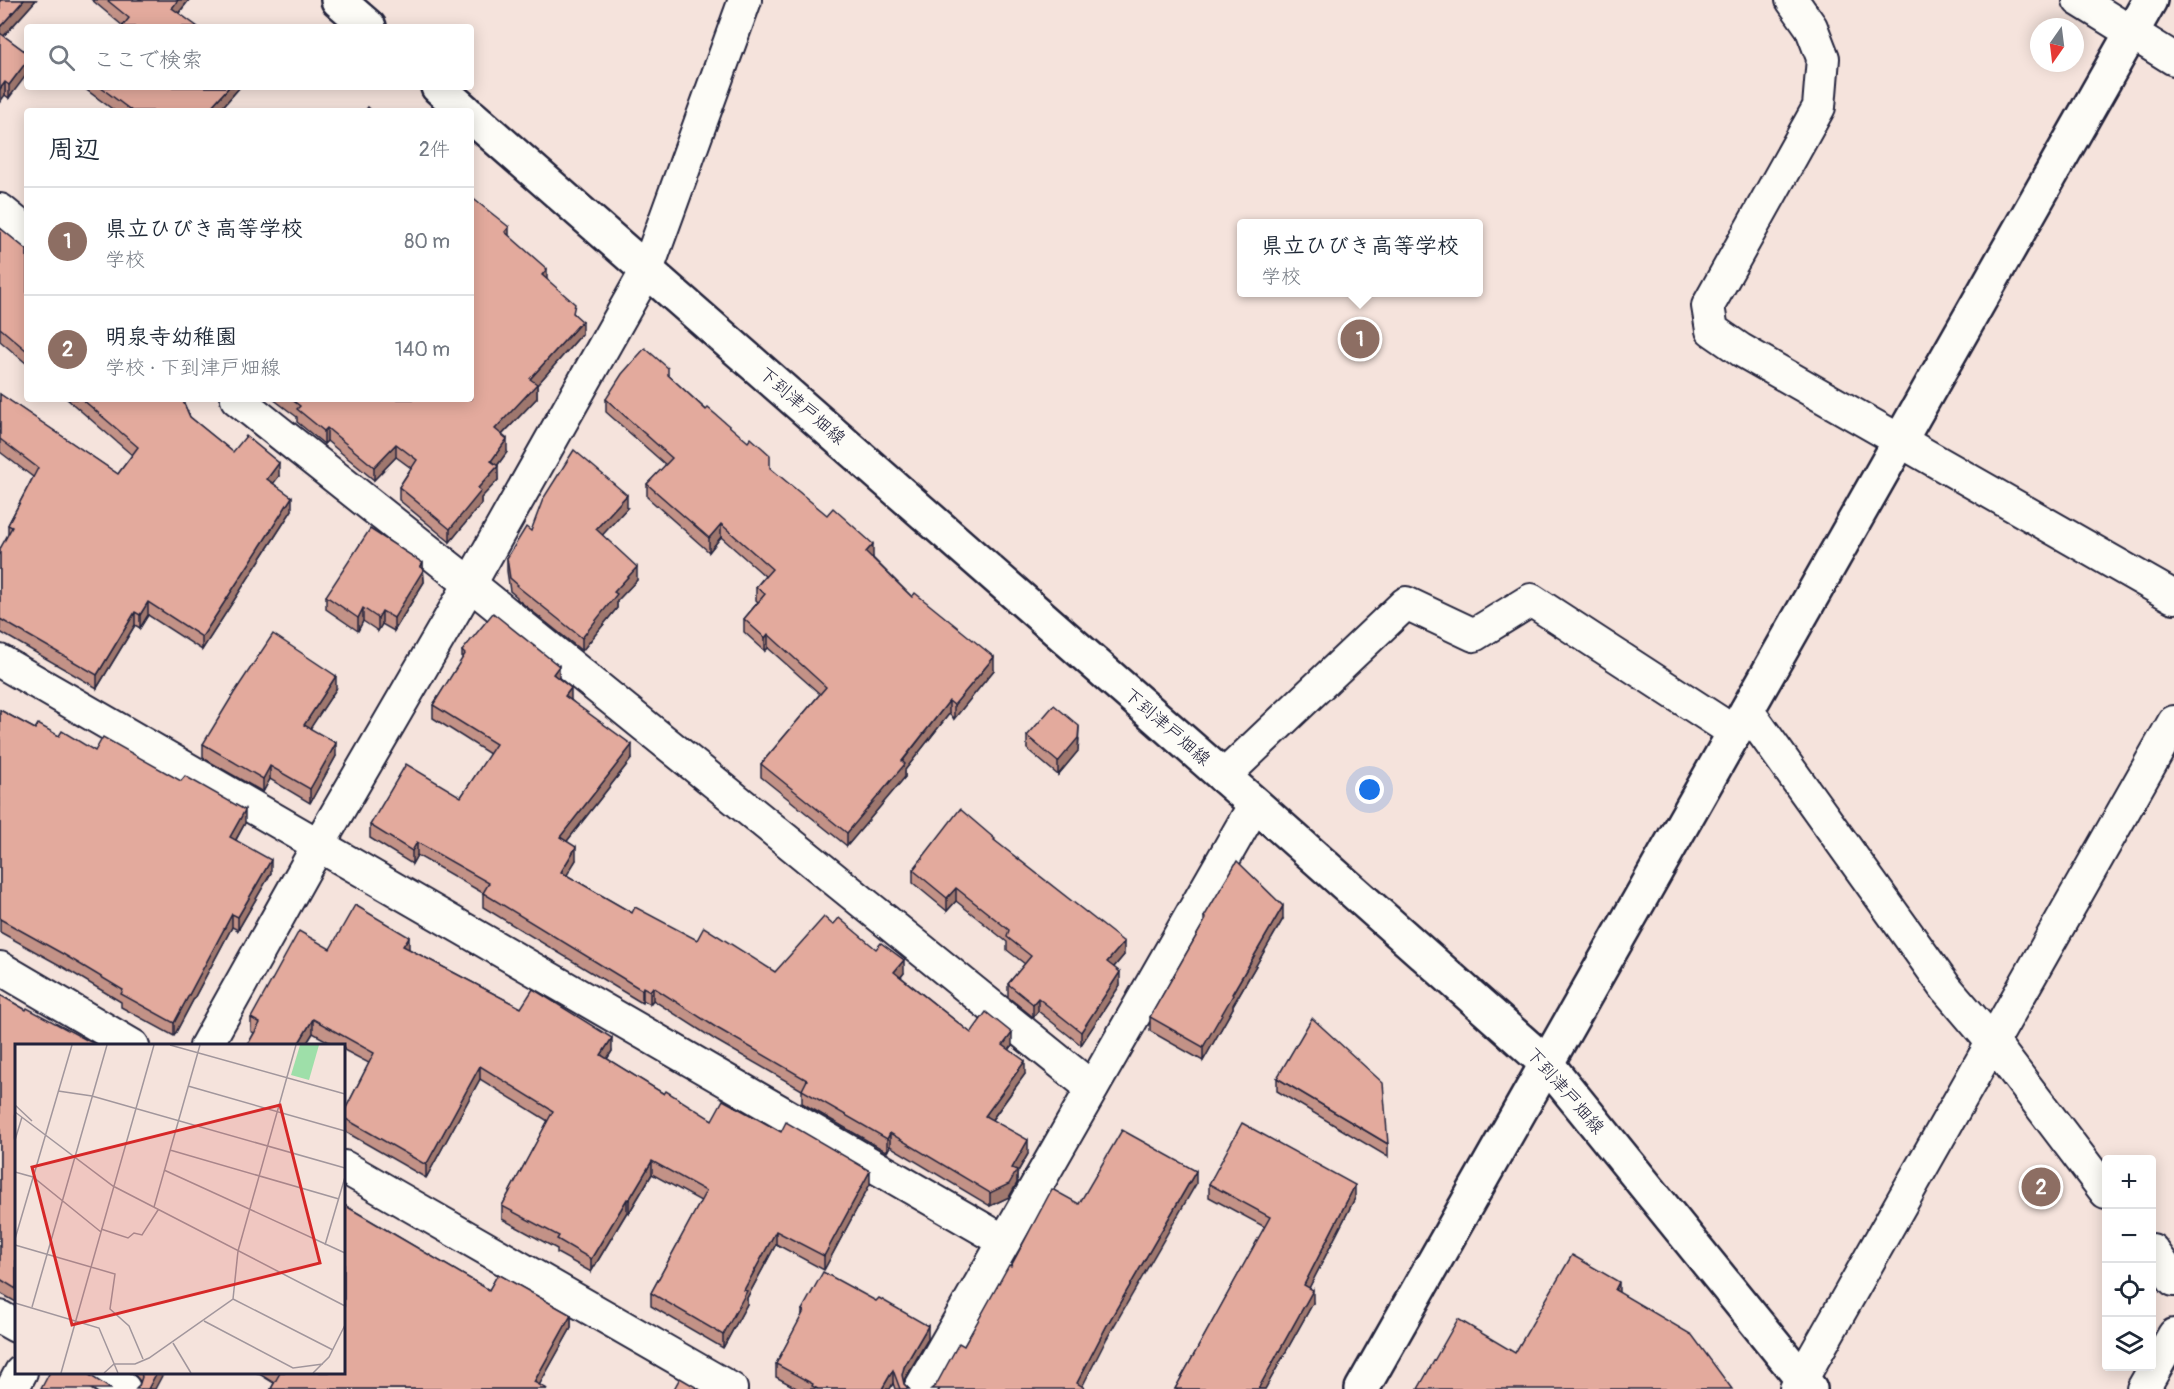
<!DOCTYPE html>
<html lang="ja">
<head>
<meta charset="utf-8">
<style>
	body { margin:0; font-family:Pangolin,"Klee One",sans-serif; background:#f6f6f7; color:#1f2937 }
	.controls { position:absolute; right:18px; bottom:18px; display:grid; overflow:hidden; border-radius:6px; box-shadow:0 3px 15px #0003 }
	.controls button { width:54px; height:54px; display:grid; place-items:center; padding:0; border:0; border-bottom:2px solid #e0e1e3; background:#fff; color:#1f2937; font:30px sans-serif }
	.compass { position:absolute; left:2030px; top:18px; width:54px; height:54px; border-radius:50%; background:#fff; box-shadow:0 3px 15px #0003; rotate:194deg }
	.you { position:absolute; left:1370px; top:790px; width:21px; height:21px; margin:-15px; border:4px solid #fff; border-radius:50%; background:#1a73e8; box-shadow:0 0 0 9px #1a73e833 }
	.badge { display:grid; place-items:center; width:39px; height:39px; border-radius:50%; background:#c8321e; color:#fff; font-size:20px; font-weight:700 }
	.pin { position:absolute; translate:-50% -50%; border:3px solid #fff; box-shadow:0 2px 6px #0006 }
	.popup { position:absolute; left:1237px; top:219px; width:246px; height:78px; box-sizing:border-box; display:grid; place-content:center; border-radius:6px; background:#fff; filter:drop-shadow(0 2px 4px #0005); font-size:20px; white-space:nowrap; color:#747a83 }
	.popup b { font-size:22px; color:#1f2937 }
	.popup::after { content:''; position:absolute; left:50%; top:100%; margin-left:-12px; border:12px solid transparent; border-top-color:#fff }
	.list { margin:0; padding:0; list-style:none }
	h2 { display:flex; justify-content:space-between; align-items:center; height:78px; margin:0; padding:0 24px; font-size:26px }
	h2 small { font-size:20px; font-weight:400; color:#747a83 }
	.list li { display:grid; grid-template-columns:39px 1fr auto; gap:18px; align-items:center; box-sizing:border-box; height:108px; padding:0 24px; border-top:2px solid #e0e1e3 }
	.list b { display:block; font-size:22px; white-space:nowrap }
	.list p { margin:0; font-size:20px; white-space:nowrap; color:#747a83 }
	.list em { font-size:20px; font-style:normal; color:#747a83 }
	.icon { flex:none; width:33px; height:33px; fill:none; stroke:currentColor; stroke-width:2; stroke-linecap:round; stroke-linejoin:round }
	.map { position:relative; flex:none; width:2174px; height:1389px; overflow:hidden }
	.search { position:absolute; background:#fff; box-shadow:0 3px 15px #0003; left:24px; top:24px; width:450px; height:66px; display:flex; align-items:center; gap:15px; box-sizing:border-box; padding:0 21px; border-radius:6px; color:#747a83; font-size:22px }
	.panel { position:absolute; background:#fff; box-shadow:0 3px 15px #0003; left:24px; top:108px; width:450px; height:294px; border-radius:6px }
	.map>svg:first-child { display:block }
	.lines { fill:none; stroke-linecap:round; stroke-linejoin:round }
	.street-casing { stroke:#22223b; stroke-width:36 }
	.secondary-casing { stroke:#22223b; stroke-width:38 }
	.street { stroke:#fdfcf7; stroke-width:32 }
	.secondary { stroke:#fdfcf7; stroke-width:33 }
	.wall { fill:#c39287; stroke:#22223b; stroke-width:1.5 }
	.shaded-wall { fill:#9f776e; stroke:#22223b; stroke-width:1.5 }
	.building { fill:#e3aa9d; stroke:#22223b; stroke-width:1.5 }
	.labels { text-anchor:middle; dominant-baseline:central; stroke-width:4.5; stroke-linejoin:round; paint-order:stroke }
	.street-label { font-size:18px; fill:#22223b; stroke:#fdfcf7 }
	.inset-road { fill:none; stroke:#a1969c; stroke-width:1.5 }
	.view { fill:#d62828; fill-opacity:0.15; stroke:#d62828; stroke-width:3 }
	.inset-edge { fill:none; stroke:#22223b; stroke-width:3 }
</style>
</head>
<body>
<div class="map">
<svg width="2174" height="1389" viewBox="0 0 2174 1389">
	<rect width="100%" height="100%" fill="#f5e3dc"/>
	<filter id="ink" filterUnits="userSpaceOnUse"><feTurbulence type="fractalNoise" baseFrequency=".0167" numOctaves="2"/><feDisplacementMap in="SourceGraphic" scale="12" xChannelSelector="R" yChannelSelector="G"/><feConvolveMatrix kernelMatrix="1 2 1 2 8 2 1 2 1" color-interpolation-filters="sRGB"/></filter>
	<g filter="url(#ink)">
		<g class="lines">
			<g class="street-casing">
				<g id="street">
					<path d="M 1792,0 L 1811,27 L 1823,58 L 1819,107 L 1708,306 L 1712,330 L 1741,350 L 2174,597"/>
					<path d="M 2079,0 L 2174,59"/>
					<path d="M 0,210 L 27,232"/>
					<path d="M 237,399 L 470,584 L 1092,1088"/>
					<path d="M 0,661 L 1004,1241"/>
					<path d="M 1747,710 L 1946,988 L 1993,1043 L 2106,1192"/>
					<path d="M 1223,777 L 1406,603 L 1474,635 L 1531,600 L 1734,732"/>
					<path d="M 0,968 L 133,1046"/>
					<path d="M 206,1046 L 319,844 L 470,584 L 647,270 L 745,0"/>
					<path d="M 344,1167 L 731,1389"/>
					<path d="M 2152,1250 L 2174,1280"/>
					<path d="M 0,1317 L 16,1326"/>
					<path d="M 96,1372 L 124,1389"/>
					<path d="M 12,1389 L 21,1372"/>
					<path d="M 920,1389 L 1255,804"/>
					<path d="M 1796,1389 L 2174,722"/>
					<path d="M 2143,1389 L 2174,1335"/>
				</g>
			</g>
			<g class="secondary-casing">
				<g id="secondary">
					<path d="M 338,0 L 369,27"/>
					<path d="M 438,87 L 465,111"/>
					<path d="M 471,116 L 1255,804 L 1547,1064 L 1810,1389"/>
					<path d="M 1362,1389 L 2150,0"/>
				</g>
			</g>
			<use href="#street" class="street"/>
			<use href="#secondary" class="secondary"/>
		</g>
		<g class="wall">
			<path d="M 0,0 L 36,0 L 4,36 L 27,53 L 9,98 L 5,95 Z"/>
			<path d="M 92,0 L 189,0 L 179,13 L 123,26 Z"/>
			<path d="M 84,87 L 240,87 L 219,111 L 115,111 L 84,88 Z"/>
			<path d="M 0,228 L 27,250 L 27,364 L 0,341 Z"/>
			<path d="M 509,236 L 547,280 L 575,315 L 582,334 L 537,385 L 537,398 L 502,435 L 507,452 L 497,466 L 498,480 L 481,498 L 481,504 L 450,542 L 399,500 L 399,487 L 411,468 L 396,457 L 374,480 L 327,441 L 324,444 L 297,422 L 297,417 L 273,399 L 471,399 Z"/>
			<path d="M 668,375 L 770,468 L 873,557 L 873,558 L 912,597 L 994,670 L 954,719 L 949,714 L 905,770 L 905,777 L 847,846 L 761,777 L 761,764 L 820,694 L 768,648 L 765,651 L 744,632 L 744,619 L 758,602 L 756,600 L 756,587 L 765,576 L 721,537 L 709,552 L 647,497 L 647,484 L 666,465 L 606,412 L 606,399 Z"/>
			<path d="M 0,394 L 118,474 L 132,455 L 67,399 L 182,399 L 190,417 L 233,452 L 279,476 L 273,483 L 292,510 L 202,650 L 148,615 L 140,628 L 135,625 L 97,688 L 0,632 L 0,549 L 8,536 L 8,525 L 33,477 L 0,452 Z"/>
			<path d="M 627,508 L 602,535 L 637,580 L 617,601 L 617,608 L 582,651 L 517,599 L 517,597 L 510,591 L 507,571 L 507,558 L 531,531 Z"/>
			<path d="M 423,569 L 424,582 L 394,631 L 382,624 L 378,631 L 363,621 L 358,631 L 326,609 L 326,596 Z"/>
			<path d="M 462,651 L 559,679 L 571,700 L 632,758 L 567,841 L 576,860 L 566,875 L 632,913 L 697,940 L 775,972 L 833,925 L 904,973 L 901,977 L 971,1033 L 1012,1046 L 1009,1050 L 1025,1074 L 992,1120 L 1028,1154 L 1017,1173 L 1017,1183 L 1009,1197 L 990,1206 L 890,1146 L 887,1152 L 802,1103 L 802,1090 L 717,1041 L 653,1000 L 650,1004 L 643,1000 L 642,1003 L 483,907 L 483,893 L 417,855 L 412,864 L 370,838 L 370,825 L 461,797 L 490,754 L 433,718 L 433,705 L 462,660 Z"/>
			<path d="M 336,689 L 310,728 L 336,756 L 310,803 L 270,779 L 263,792 L 203,758 L 203,744 Z"/>
			<path d="M 0,710 L 35,729 L 59,736 L 95,751 L 245,823 L 236,840 L 271,873 L 238,930 L 232,927 L 174,1036 L 121,1007 L 121,1002 L 63,967 L 0,932 Z"/>
			<path d="M 1027,736 L 1079,740 L 1078,751 L 1058,775 L 1027,749 Z"/>
			<path d="M 995,841 L 1124,955 L 1114,967 L 1120,985 L 1081,1045 L 1038,1011 L 1033,1017 L 1008,997 L 1008,984 L 1025,964 L 1007,950 L 1007,942 L 956,901 L 947,911 L 913,883 L 913,870 Z"/>
			<path d="M 1204,917 L 1283,919 L 1233,1005 L 1233,1008 L 1203,1061 L 1150,1031 L 1150,1017 L 1204,922 Z"/>
			<path d="M 330,949 L 409,949 L 521,1008 L 612,1051 L 607,1059 L 664,1094 L 712,1120 L 870,1184 L 824,1270 L 776,1244 L 747,1298 L 747,1304 L 723,1348 L 651,1306 L 651,1293 L 701,1201 L 652,1174 L 629,1213 L 627,1212 L 591,1272 L 557,1253 L 557,1249 L 502,1219 L 502,1206 L 548,1121 L 480,1079 L 426,1178 L 344,1131 L 344,1112 L 369,1063 L 344,1050 L 344,1046 L 336,1046 L 313,1033 L 305,1046 L 247,1046 L 254,1033 L 251,1031 L 251,1018 Z"/>
			<path d="M 0,995 L 26,1010 L 16,1302 L 0,1293 Z"/>
			<path d="M 1277,1078 L 1388,1144 L 1388,1157 L 1277,1091 Z"/>
			<path d="M 1209,1184 L 1355,1198 L 1309,1288 L 1313,1303 L 1265,1389 L 1175,1389 L 1265,1227 L 1209,1197 Z"/>
			<path d="M 344,1205 L 489,1290 L 498,1274 L 571,1315 L 571,1328 L 539,1385 L 547,1389 L 271,1389 L 274,1383 L 256,1372 L 344,1372 Z"/>
			<path d="M 802,1310 L 928,1339 L 904,1380 L 904,1384 L 909,1389 L 895,1389 L 893,1383 L 890,1389 L 798,1389 L 776,1377 L 776,1364 L 802,1316 Z"/>
			<path d="M 132,1372 L 164,1372 L 139,1386 L 140,1382 L 139,1380 Z"/>
		</g>
		<g class="shaded-wall">
			<path d="M 24,0 L 36,0 L 0,40 L 0,27 Z"/>
			<path d="M 178,0 L 189,0 L 172,21 L 172,8 Z"/>
			<path d="M 27,61 L 27,74 L 9,98 L 9,85 Z"/>
			<path d="M 5,82 L 5,95 L 0,102 L 0,89 Z"/>
			<path d="M 229,87 L 240,87 L 219,111 L 211,111 L 211,107 Z"/>
			<path d="M 509,227 L 509,240 L 505,232 Z"/>
			<path d="M 547,269 L 547,283 L 542,275 Z"/>
			<path d="M 582,321 L 582,334 L 537,385 L 537,398 L 495,442 L 495,429 L 530,379 Z"/>
			<path d="M 327,428 L 327,441 L 324,444 L 324,431 Z"/>
			<path d="M 507,439 L 507,452 L 491,474 L 491,461 Z"/>
			<path d="M 396,444 L 396,457 L 374,480 L 374,467 Z"/>
			<path d="M 279,463 L 279,476 L 267,492 L 267,479 Z"/>
			<path d="M 498,466 L 498,480 L 481,498 L 481,504 L 450,542 L 450,529 L 478,488 Z"/>
			<path d="M 627,495 L 627,508 L 596,542 L 596,529 Z"/>
			<path d="M 292,497 L 292,510 L 202,650 L 202,637 Z"/>
			<path d="M 721,524 L 721,537 L 709,552 L 709,538 Z"/>
			<path d="M 873,544 L 873,557 L 866,565 L 866,552 Z"/>
			<path d="M 423,563 L 424,582 L 394,631 L 394,618 L 420,567 Z"/>
			<path d="M 637,567 L 637,580 L 617,601 L 617,608 L 582,651 L 582,638 L 614,592 Z"/>
			<path d="M 148,602 L 148,615 L 140,628 L 140,615 Z"/>
			<path d="M 363,608 L 363,621 L 358,631 L 358,618 Z"/>
			<path d="M 382,611 L 382,624 L 378,631 L 378,618 Z"/>
			<path d="M 135,612 L 135,625 L 97,688 L 97,675 Z"/>
			<path d="M 768,634 L 768,648 L 765,651 L 765,638 Z"/>
			<path d="M 994,657 L 994,670 L 954,719 L 954,705 Z"/>
			<path d="M 559,666 L 559,679 L 553,674 Z"/>
			<path d="M 336,676 L 336,689 L 304,738 L 304,725 Z"/>
			<path d="M 571,688 L 571,701 L 565,696 Z"/>
			<path d="M 949,701 L 949,714 L 905,770 L 905,777 L 847,846 L 847,833 Z"/>
			<path d="M 1079,726 L 1078,751 L 1058,775 L 1058,762 Z"/>
			<path d="M 336,743 L 336,756 L 310,803 L 310,789 Z"/>
			<path d="M 632,745 L 632,758 L 560,850 L 560,837 Z"/>
			<path d="M 270,766 L 270,779 L 263,792 L 263,779 Z"/>
			<path d="M 245,810 L 245,823 L 230,850 L 230,837 Z"/>
			<path d="M 417,842 L 417,855 L 412,864 L 412,851 Z"/>
			<path d="M 576,847 L 576,860 L 561,885 L 561,872 Z"/>
			<path d="M 271,860 L 271,873 L 238,930 L 238,917 Z"/>
			<path d="M 956,888 L 956,901 L 947,911 L 947,898 Z"/>
			<path d="M 1283,906 L 1283,919 L 1233,1005 L 1233,1008 L 1203,1061 L 1203,1047 L 1232,994 Z"/>
			<path d="M 232,914 L 232,927 L 174,1036 L 174,1023 Z"/>
			<path d="M 409,937 L 409,950 L 403,946 Z"/>
			<path d="M 1124,942 L 1124,955 L 1107,975 L 1107,962 Z"/>
			<path d="M 904,960 L 904,973 L 894,985 L 894,972 Z"/>
			<path d="M 1120,972 L 1120,985 L 1081,1045 L 1081,1032 Z"/>
			<path d="M 643,987 L 643,1000 L 642,1003 L 642,990 Z"/>
			<path d="M 653,987 L 653,1000 L 650,1004 L 650,991 Z"/>
			<path d="M 1038,998 L 1038,1011 L 1033,1017 L 1033,1004 Z"/>
			<path d="M 313,1019 L 313,1033 L 305,1046 L 297,1046 Z"/>
			<path d="M 1012,1033 L 1012,1046 L 1003,1059 L 1003,1045 Z"/>
			<path d="M 612,1038 L 612,1051 L 601,1068 L 601,1055 Z"/>
			<path d="M 1025,1061 L 1025,1074 L 985,1129 L 985,1116 Z"/>
			<path d="M 480,1066 L 480,1079 L 426,1178 L 426,1165 Z"/>
			<path d="M 890,1133 L 890,1146 L 887,1152 L 887,1139 Z"/>
			<path d="M 1028,1140 L 1028,1154 L 1017,1173 L 1017,1183 L 1009,1197 L 990,1206 L 990,1193 L 1012,1168 Z"/>
			<path d="M 652,1161 L 652,1174 L 629,1213 L 629,1200 Z"/>
			<path d="M 870,1171 L 870,1184 L 824,1270 L 824,1256 Z"/>
			<path d="M 1196,1171 L 1196,1184 L 1107,1338 L 1081,1389 L 1077,1383 L 1107,1325 Z"/>
			<path d="M 1355,1185 L 1355,1198 L 1304,1298 L 1304,1285 Z"/>
			<path d="M 627,1199 L 627,1212 L 591,1272 L 591,1259 Z"/>
			<path d="M 776,1231 L 776,1244 L 747,1298 L 747,1304 L 723,1348 L 723,1335 L 744,1290 Z"/>
			<path d="M 1619,1282 L 1619,1295 L 1615,1290 Z"/>
			<path d="M 1313,1290 L 1313,1303 L 1265,1389 L 1258,1389 Z"/>
			<path d="M 571,1315 L 571,1328 L 537,1389 L 534,1382 Z"/>
			<path d="M 928,1326 L 928,1339 L 904,1380 L 902,1388 L 902,1375 L 904,1367 Z"/>
			<path d="M 893,1370 L 893,1383 L 890,1389 L 882,1389 Z"/>
			<path d="M 157,1372 L 164,1372 L 155,1389 L 148,1389 Z"/>
		</g>
		<g class="building">
			<path d="M 0,0 L 24,0 L 0,27 Z"/>
			<path d="M 107,0 L 178,0 L 172,8 L 198,27 L 122,27 L 129,18 Z"/>
			<path d="M 0,33 L 27,53 L 27,61 L 9,85 L 5,82 L 0,89 Z"/>
			<path d="M 100,87 L 229,87 L 211,107 L 216,111 L 132,111 Z"/>
			<path d="M 368,107 L 372,111 L 365,111 Z"/>
			<path d="M 471,197 L 509,227 L 505,232 L 547,269 L 542,275 L 575,304 L 573,313 L 582,321 L 530,379 L 537,384 L 495,429 L 507,439 L 491,461 L 498,466 L 478,488 L 481,491 L 450,529 L 399,487 L 417,460 L 396,444 L 374,467 L 327,428 L 324,431 L 297,409 L 300,406 L 291,399 L 471,399 Z"/>
			<path d="M 0,228 L 27,250 L 27,351 L 0,328 Z"/>
			<path d="M 645,348 L 668,368 L 668,375 L 706,410 L 708,408 L 748,442 L 751,438 L 770,455 L 770,468 L 827,515 L 833,508 L 873,544 L 866,552 L 912,597 L 915,593 L 994,657 L 954,705 L 949,701 L 902,761 L 905,764 L 847,833 L 761,764 L 826,687 L 768,634 L 765,638 L 744,619 L 765,594 L 756,587 L 772,569 L 721,524 L 709,538 L 647,484 L 672,458 L 606,399 L 622,374 Z"/>
			<path d="M 0,394 L 118,474 L 138,447 L 82,399 L 182,399 L 190,417 L 233,452 L 246,436 L 279,463 L 267,479 L 292,497 L 202,637 L 148,602 L 140,615 L 135,612 L 97,675 L 0,619 L 0,549 L 12,527 L 8,525 L 38,468 L 0,439 Z"/>
			<path d="M 574,450 L 627,495 L 596,529 L 637,567 L 614,592 L 617,594 L 582,638 L 517,586 L 518,585 L 510,578 L 507,558 L 526,527 L 531,531 L 543,499 Z"/>
			<path d="M 370,529 L 423,563 L 420,567 L 424,569 L 394,618 L 382,611 L 378,618 L 363,608 L 358,618 L 326,596 Z"/>
			<path d="M 493,613 L 559,666 L 553,674 L 571,688 L 565,696 L 632,745 L 560,837 L 576,847 L 561,872 L 632,913 L 635,907 L 697,940 L 704,927 L 775,972 L 824,917 L 833,925 L 839,918 L 876,949 L 881,943 L 904,960 L 894,972 L 971,1033 L 986,1012 L 1012,1033 L 1003,1045 L 1025,1061 L 985,1116 L 1028,1140 L 1012,1168 L 1017,1170 L 1009,1184 L 990,1193 L 890,1133 L 887,1139 L 802,1090 L 807,1080 L 717,1028 L 653,987 L 650,991 L 643,987 L 642,990 L 483,893 L 489,883 L 417,842 L 412,851 L 370,825 L 406,764 L 461,797 L 496,744 L 433,705 L 465,654 L 462,651 Z"/>
			<path d="M 273,634 L 336,676 L 304,725 L 336,743 L 310,789 L 270,766 L 263,779 L 203,744 L 234,693 Z"/>
			<path d="M 1054,705 L 1079,726 L 1078,738 L 1058,762 L 1027,736 Z"/>
			<path d="M 0,710 L 35,729 L 38,724 L 59,736 L 62,731 L 95,751 L 103,737 L 181,781 L 185,776 L 245,810 L 230,837 L 271,860 L 238,917 L 232,914 L 174,1023 L 121,994 L 123,990 L 63,954 L 0,919 Z"/>
			<path d="M 960,809 L 995,839 L 994,840 L 1124,942 L 1107,962 L 1120,972 L 1081,1032 L 1038,998 L 1033,1004 L 1008,984 L 1031,956 L 1007,937 L 1009,930 L 956,888 L 947,898 L 913,870 Z"/>
			<path d="M 1237,861 L 1283,906 L 1232,994 L 1233,995 L 1203,1047 L 1150,1017 L 1206,919 L 1204,917 Z"/>
			<path d="M 355,905 L 409,937 L 403,946 L 521,1008 L 533,989 L 612,1038 L 601,1055 L 664,1094 L 666,1091 L 712,1120 L 723,1100 L 781,1132 L 786,1122 L 870,1171 L 824,1256 L 776,1231 L 744,1290 L 747,1291 L 723,1335 L 651,1293 L 706,1191 L 652,1161 L 629,1200 L 627,1199 L 591,1259 L 557,1239 L 559,1236 L 502,1206 L 553,1111 L 480,1066 L 426,1165 L 344,1118 L 344,1112 L 374,1053 L 313,1019 L 297,1046 L 247,1046 L 260,1023 L 251,1018 L 299,931 L 330,949 Z"/>
			<path d="M 0,995 L 26,1010 L 27,1008 L 98,1046 L 16,1046 L 16,1289 L 0,1279 Z"/>
			<path d="M 1312,1018 L 1383,1083 L 1388,1144 L 1277,1078 Z"/>
			<path d="M 1242,1123 L 1355,1185 L 1304,1285 L 1313,1290 L 1258,1389 L 1175,1389 L 1270,1217 L 1209,1184 Z"/>
			<path d="M 1122,1130 L 1196,1171 L 1107,1325 L 1077,1383 L 1086,1389 L 931,1389 L 936,1385 L 959,1343 L 964,1346 L 1009,1265 L 1011,1266 L 1052,1189 L 1079,1204 Z"/>
			<path d="M 344,1205 L 489,1290 L 498,1274 L 571,1315 L 534,1382 L 547,1389 L 271,1389 L 280,1373 L 279,1372 L 344,1372 Z"/>
			<path d="M 1572,1255 L 1619,1282 L 1615,1290 L 1692,1335 L 1732,1389 L 1418,1389 L 1458,1319 L 1515,1353 Z"/>
			<path d="M 823,1272 L 876,1301 L 879,1298 L 928,1326 L 904,1367 L 902,1375 L 904,1384 L 909,1389 L 900,1389 L 893,1370 L 882,1389 L 818,1389 L 812,1386 L 813,1384 L 776,1364 L 804,1311 L 802,1310 Z"/>
			<path d="M 50,1372 L 85,1372 L 111,1389 L 41,1389 Z"/>
			<path d="M 141,1372 L 157,1372 L 148,1389 L 136,1389 L 139,1386 L 142,1377 Z"/>
			<path d="M 680,1378 L 699,1389 L 674,1389 Z"/>
		</g>
	</g>
	<g class="labels">
		<g class="street-label">
			<text transform="translate(802 406) rotate(41)">下到津戸畑線</text>
			<text transform="translate(1167 727) rotate(41)">下到津戸畑線</text>
			<text transform="translate(1565 1091) rotate(49)">下到津戸畑線</text>
		</g>
	</g>
	<g transform="translate(15 1044)">
		<rect width="330" height="330" fill="#f5e3dc"/>
		<path d="M 285,1 L 304,1 L 294,36 L 276,31 Z" fill="#9edfa9"/>
		<path class="inset-road" d="M 155,1 L 330,50M 173,42 L 330,87M 43,47 L 77,52 L 330,124M 0,61 L 17,77M 0,68 L 98,142 L 330,262M 0,96 L 7,73M 155,106 L 324,155M 149,126 L 330,209M 0,128 L 18,133 L 86,188M 139,163 L 185,1M 86,185 L 113,194 L 119,189 L 127,191 L 143,166M 0,195 L 57,1M 0,201 L 100,230 L 95,265 L 114,282 L 128,315M 310,201 L 330,133M 218,255 L 318,306M 0,259 L 84,284 L 103,329M 17,263 L 92,1M 189,277 L 278,324 L 308,320M 158,299 L 176,329M 46,329 L 139,1M 89,329 L 99,320 L 120,320 L 134,314 L 218,255 L 223,207 L 281,1M 298,329 L 314,313 L 330,281"/>
		<path class="view" d="M 265,61 L 305,219 L 57,281 L 17,123 Z"/>
		<rect width="330" height="330" class="inset-edge"/>
	</g>
</svg>
<div class="controls">
<button>+</button>
<button>−</button>
<button><svg class="icon" aria-label="locate" viewBox="0 0 24 24"><circle cx="12" cy="12" r="6"/><path d="M12 2v4M12 18v4M2 12h4M18 12h4"/></svg></button>
<button><svg class="icon" aria-label="layers" viewBox="0 0 24 24"><path d="M12 4l9 5-9 5-9-5zM3 14l9 5 9-5"/></svg></button>
</div>
<svg class="compass" viewBox="-18 -18 36 36"><path d="M0-13l5 13h-10z" fill="#e53935"/><path d="M0 13l5-13h-10z" fill="#747a83"/></svg>
<div class="you"></div>
<div class="pin badge" style="left:1360px;top:339px;background:#8d6e63">1</div>
<div class="popup"><b>県立ひびき高等学校</b>学校</div>
<div class="pin badge" style="left:2041px;top:1187px;background:#8d6e63">2</div>
<div class="search"><svg class="icon" aria-label="search" viewBox="0 0 24 24"><circle cx="10" cy="10" r="6"/><path d="M15 15l6 6"/></svg>ここで検索</div>
<section class="panel">
<h2>周辺<small>2件</small></h2>
<ul class="list">
<li><span class="badge" style="background:#8d6e63">1</span><div><b>県立ひびき高等学校</b><p>学校</p></div><em>80 m</em></li>
<li><span class="badge" style="background:#8d6e63">2</span><div><b>明泉寺幼稚園</b><p>学校 · 下到津戸畑線</p></div><em>140 m</em></li>
</ul>
</section>
</div>
</body>
</html>
